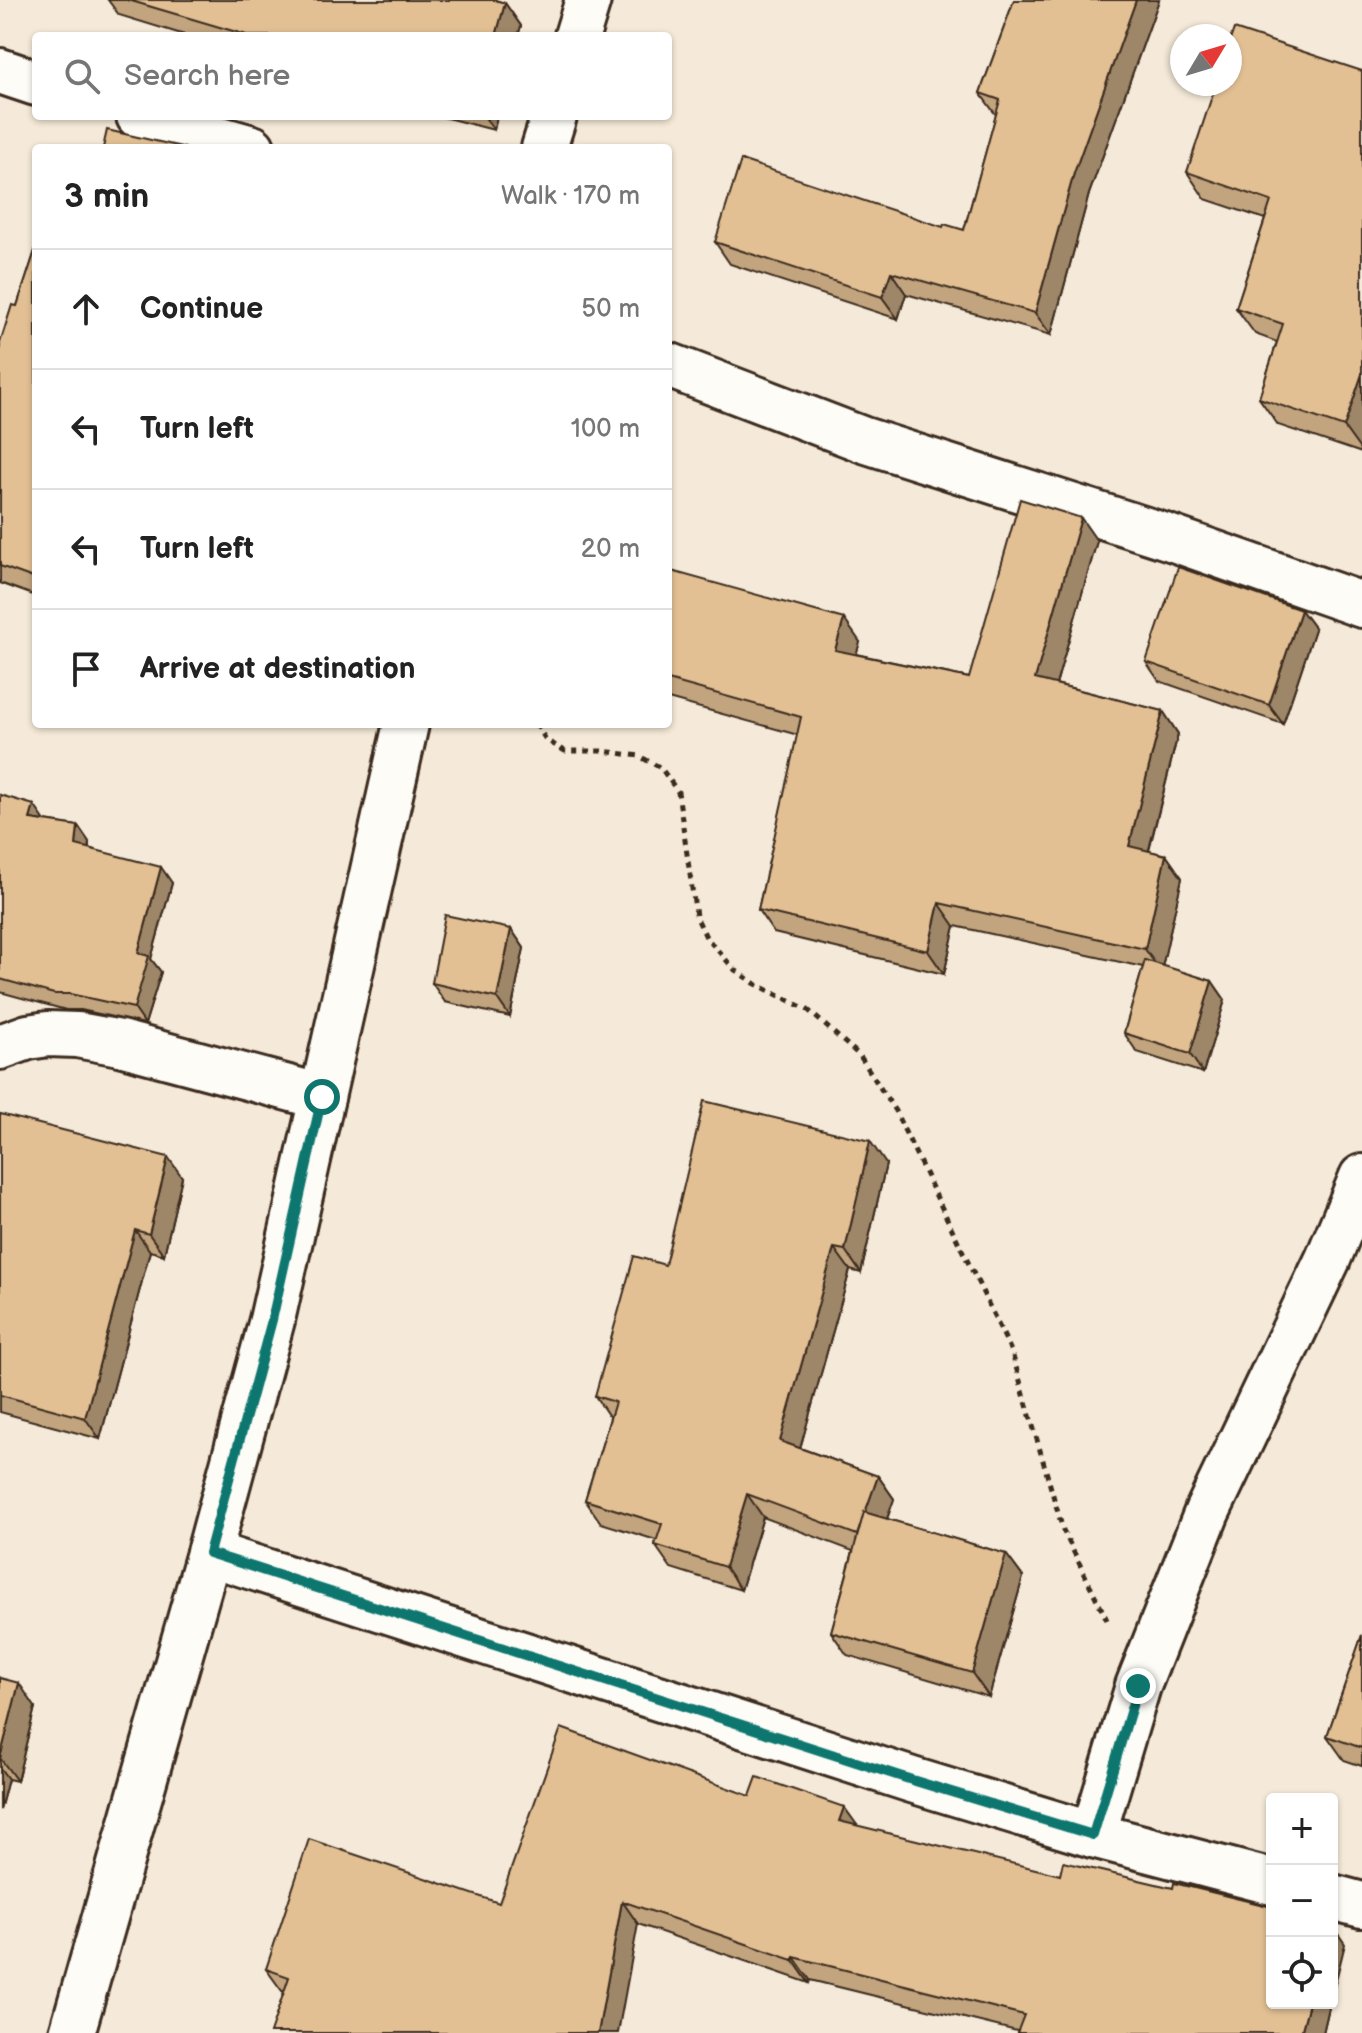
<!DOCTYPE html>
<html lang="en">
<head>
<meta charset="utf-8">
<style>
	body { margin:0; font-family:"Balsamiq Sans",sans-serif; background:#f6f6f6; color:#222 }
	.controls { position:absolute; right:24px; bottom:24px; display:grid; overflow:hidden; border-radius:8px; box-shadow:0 2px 6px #0004 }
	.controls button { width:72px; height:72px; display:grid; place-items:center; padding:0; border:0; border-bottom:2px solid #e0e0e0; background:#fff; color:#222; font:40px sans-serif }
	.compass { position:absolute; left:1170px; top:24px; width:72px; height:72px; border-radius:50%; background:#fff; box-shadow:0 2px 6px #0004; rotate:52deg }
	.stop { position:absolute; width:24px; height:24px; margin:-18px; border:6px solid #0f766e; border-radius:50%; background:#fff }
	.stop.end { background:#0f766e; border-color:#fff; box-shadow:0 2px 8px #0008 }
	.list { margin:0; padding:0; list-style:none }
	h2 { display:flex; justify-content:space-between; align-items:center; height:104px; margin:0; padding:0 32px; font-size:34px }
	h2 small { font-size:26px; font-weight:400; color:#767676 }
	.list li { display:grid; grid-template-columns:52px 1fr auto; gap:24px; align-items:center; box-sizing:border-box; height:120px; padding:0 32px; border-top:2px solid #e0e0e0 }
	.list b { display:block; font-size:30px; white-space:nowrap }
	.list em { font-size:26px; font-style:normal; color:#767676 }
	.icon { flex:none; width:44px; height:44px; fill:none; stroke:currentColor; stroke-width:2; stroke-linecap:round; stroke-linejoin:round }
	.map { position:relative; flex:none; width:1362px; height:2033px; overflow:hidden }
	.search { position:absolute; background:#fff; box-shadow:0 2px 6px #0004; left:32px; top:32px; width:640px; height:88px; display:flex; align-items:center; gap:20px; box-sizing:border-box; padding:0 28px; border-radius:8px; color:#767676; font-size:30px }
	.panel { position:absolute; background:#fff; box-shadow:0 2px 6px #0004; left:32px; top:144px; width:640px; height:584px; border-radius:8px }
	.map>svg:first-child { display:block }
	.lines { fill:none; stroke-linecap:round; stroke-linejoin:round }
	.street-casing { stroke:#3b2a1e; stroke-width:50 }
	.path { stroke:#3b2a1e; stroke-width:5; stroke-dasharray:6 6; stroke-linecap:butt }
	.street { stroke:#fdfcf7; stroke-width:44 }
	.wall { fill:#c2a57f; stroke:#3b2a1e; stroke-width:2 }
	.shaded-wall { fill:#9e8668; stroke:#3b2a1e; stroke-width:2 }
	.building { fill:#e2c094; stroke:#3b2a1e; stroke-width:2 }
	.route { stroke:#0f766e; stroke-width:10 }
</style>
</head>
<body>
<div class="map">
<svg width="1362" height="2033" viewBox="0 0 1362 2033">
	<rect width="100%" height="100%" fill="#f5ead9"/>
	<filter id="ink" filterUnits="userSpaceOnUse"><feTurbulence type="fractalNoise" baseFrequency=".0125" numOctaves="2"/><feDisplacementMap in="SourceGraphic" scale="16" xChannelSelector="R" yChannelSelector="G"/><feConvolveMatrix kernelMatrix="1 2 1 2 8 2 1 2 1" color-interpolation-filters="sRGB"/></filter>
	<g filter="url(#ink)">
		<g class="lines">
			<g class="street-casing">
				<g id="street">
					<path d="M 577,36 L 588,0"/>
					<path d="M 0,71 L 36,83"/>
					<path d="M 139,116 L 252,148"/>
					<path d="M 544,148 L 554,116"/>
					<path d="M 668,365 L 864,440 L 1168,537 L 1362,605"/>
					<path d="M 0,1047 L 28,1037 L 48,1034 L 77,1035 L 120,1043 L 322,1097"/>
					<path d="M 209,1553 L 912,1780 L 1093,1835 L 1272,1882"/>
					<path d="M 1093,1835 L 1138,1686 L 1207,1512 L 1328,1259 L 1362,1177"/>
					<path d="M 1332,1897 L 1362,1905"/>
					<path d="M 72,2033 L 209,1553 L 272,1320 L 406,724"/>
				</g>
			</g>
			<path class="path" d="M 536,724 L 546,740 L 565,751 L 603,751 L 639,756 L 661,768 L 678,792 L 696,916 L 706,937 L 735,970 L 754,983 L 808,1010 L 860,1056 L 895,1111 L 1012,1353 L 1063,1530 L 1107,1620"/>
			<use href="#street" class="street"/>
		</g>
		<g class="wall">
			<path d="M 108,0 L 495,0 L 505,3 L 521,26 L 518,36 L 188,36 L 119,15 Z"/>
			<path d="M 1014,0 L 1159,0 L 1089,194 L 1051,335 L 906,294 L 898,319 L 730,264 L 715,242 L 943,227 L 964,230 L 996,115 L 980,93 Z"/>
			<path d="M 1362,71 L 1362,453 L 1278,425 L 1259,398 L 1277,342 L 1255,334 L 1236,308 L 1265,219 L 1205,199 L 1187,172 Z"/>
			<path d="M 439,116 L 497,116 L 494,130 Z"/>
			<path d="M 36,248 L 36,596 L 0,583 L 0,343 L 17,306 Z"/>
			<path d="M 1097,541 L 1056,684 L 1163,711 L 1178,734 L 1149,851 L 1166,855 L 1182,878 L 1162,966 L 1212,981 L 1225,1000 L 1203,1073 L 1137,1052 L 1124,1033 L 1143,967 L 955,926 L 944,974 L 774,933 L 758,910 L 798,735 L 668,699 L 668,570 L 860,642 L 856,654 L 969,678 Z"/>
			<path d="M 1301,610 L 1315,629 L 1283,724 L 1159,681 L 1146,662 Z"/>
			<path d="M 0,795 L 45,821 L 78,826 L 89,842 L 89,848 L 172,883 L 151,959 L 161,972 L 145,1024 L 81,1010 L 66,1010 L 0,992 Z"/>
			<path d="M 511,929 L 524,948 L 510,1017 L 445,1002 L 432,983 Z"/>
			<path d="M 0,1114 L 182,1177 L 164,1255 L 150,1251 L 100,1439 L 0,1412 Z"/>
			<path d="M 886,1164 L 861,1273 L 850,1270 L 800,1448 L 878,1476 L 894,1499 L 887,1519 L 1006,1554 L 1023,1577 L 989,1697 L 847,1655 L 831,1632 L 853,1551 L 763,1517 L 741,1590 L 671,1568 L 655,1545 L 656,1540 L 601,1523 L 585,1500 L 610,1418 L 595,1396 L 665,1265 Z"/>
			<path d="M 1362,1635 L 1362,1766 L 1344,1760 L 1327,1736 Z"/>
			<path d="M 0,1678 L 35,1707 L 17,1781 L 8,1779 L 0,1810 Z"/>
			<path d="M 750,1796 L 844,1807 L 857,1826 L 1330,2003 L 1323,2033 L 1017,2033 L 1017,2031 L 810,1980 L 809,1983 L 638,1924 L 284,1992 L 282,1991 L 266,1969 L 499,1903 Z"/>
		</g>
		<g class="shaded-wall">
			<path d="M 1136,0 L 1159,0 L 1089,194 L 1051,335 L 1035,313 L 1074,173 Z"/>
			<path d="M 505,3 L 521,26 L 518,36 L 496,36 Z"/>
			<path d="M 484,116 L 497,116 L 494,130 Z"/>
			<path d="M 891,272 L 906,294 L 898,319 L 882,297 Z"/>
			<path d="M 1362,374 L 1362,452 L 1344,427 Z"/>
			<path d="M 1081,518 L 1097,541 L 1051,702 L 1035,679 Z"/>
			<path d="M 1301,610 L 1315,629 L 1283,724 L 1269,705 Z"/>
			<path d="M 844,619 L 860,642 L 851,672 L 835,650 Z"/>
			<path d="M 1163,711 L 1178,734 L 1144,869 L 1129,846 Z"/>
			<path d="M 34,805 L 45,821 L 30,819 Z"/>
			<path d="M 78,826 L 89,842 L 87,861 L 76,845 Z"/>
			<path d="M 1166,855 L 1182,878 L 1161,972 L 1145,949 Z"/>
			<path d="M 161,867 L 172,883 L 151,959 L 161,972 L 145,1024 L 134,1008 L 138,953 Z"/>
			<path d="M 939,903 L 955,926 L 944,974 L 928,951 Z"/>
			<path d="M 511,929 L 524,948 L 510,1017 L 497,998 Z"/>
			<path d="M 1212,981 L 1225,1000 L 1203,1073 L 1190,1054 Z"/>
			<path d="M 870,1141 L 886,1164 L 861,1273 L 845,1250 Z"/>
			<path d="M 168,1157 L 182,1177 L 164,1255 L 149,1234 Z"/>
			<path d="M 135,1230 L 150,1251 L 100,1439 L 85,1418 Z"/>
			<path d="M 834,1248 L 850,1270 L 796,1463 L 780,1441 Z"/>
			<path d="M 878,1476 L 894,1499 L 873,1558 L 857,1535 Z"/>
			<path d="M 747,1494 L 763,1517 L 741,1590 L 725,1567 Z"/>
			<path d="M 1006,1554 L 1023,1577 L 989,1697 L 972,1673 Z"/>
			<path d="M 19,1683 L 35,1707 L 17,1781 L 0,1758 Z"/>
			<path d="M 0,1768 L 8,1779 L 0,1810 Z"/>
			<path d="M 844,1807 L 860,1829 L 839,1821 Z"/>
			<path d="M 622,1901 L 638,1924 L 618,2033 L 598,2033 Z"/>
			<path d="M 1332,1925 L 1345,1944 L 1332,1996 Z"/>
			<path d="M 794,1957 L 810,1980 L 809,1983 L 793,1960 Z"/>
			<path d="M 1309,2003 L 1330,2003 L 1323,2033 L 1301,2033 Z"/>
		</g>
		<g class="building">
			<path d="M 128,0 L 495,0 L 505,3 L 496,36 L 250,36 Z"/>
			<path d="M 1014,0 L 1136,0 L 1074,173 L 1035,313 L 891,272 L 882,297 L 715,242 L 741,160 L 943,227 L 944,224 L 964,230 L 1000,100 L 980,93 Z"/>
			<path d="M 1234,29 L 1362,71 L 1362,374 L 1344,427 L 1259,398 L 1283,324 L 1236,308 L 1271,201 L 1187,172 L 1216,84 L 1230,84 L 1230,40 Z"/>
			<path d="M 107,130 L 186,148 L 103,148 Z"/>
			<path d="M 36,248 L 36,579 L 0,566 L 0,343 L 12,305 L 17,306 Z"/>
			<path d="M 1020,499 L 1081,518 L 1035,679 L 1163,711 L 1129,846 L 1166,855 L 1145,949 L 939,903 L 928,951 L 758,910 L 801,717 L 668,680 L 668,570 L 844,619 L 835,650 L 969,678 Z"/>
			<path d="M 1178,567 L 1301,610 L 1269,705 L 1146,662 Z"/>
			<path d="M 0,795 L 34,805 L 30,819 L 78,826 L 76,845 L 161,867 L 138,953 L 149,956 L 134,1008 L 70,994 L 54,994 L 0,979 Z"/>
			<path d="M 445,915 L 511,929 L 497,998 L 432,983 Z"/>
			<path d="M 1145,960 L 1212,981 L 1190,1054 L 1124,1033 Z"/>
			<path d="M 704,1101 L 870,1141 L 845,1250 L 834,1248 L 780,1441 L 878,1476 L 857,1535 L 747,1494 L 725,1567 L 655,1545 L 662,1524 L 585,1500 L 615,1402 L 595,1396 L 634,1256 L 665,1265 Z"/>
			<path d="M 0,1114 L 168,1157 L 149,1234 L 135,1230 L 85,1418 L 0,1395 Z"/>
			<path d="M 864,1512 L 1006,1554 L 972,1673 L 831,1632 Z"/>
			<path d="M 1362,1635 L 1362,1748 L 1327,1736 Z"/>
			<path d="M 0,1678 L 19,1683 L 0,1758 Z"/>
			<path d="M 561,1728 L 750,1796 L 757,1777 L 844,1807 L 839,1821 L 1060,1875 L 1063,1862 L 1173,1888 L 1174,1883 L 1272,1907 L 1272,2003 L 1309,2003 L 1301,2033 L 1017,2033 L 1024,2015 L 794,1957 L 793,1960 L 622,1901 L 598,2033 L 270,2033 L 289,1977 L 266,1969 L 309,1839 L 499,1903 Z"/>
		</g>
	</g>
	<g class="lines" filter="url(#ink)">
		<path class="route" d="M 322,1097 L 272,1320 L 209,1553 L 912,1780 L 1093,1835 L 1138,1686"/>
	</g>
</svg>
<div class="controls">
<button>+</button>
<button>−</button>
<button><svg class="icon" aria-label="locate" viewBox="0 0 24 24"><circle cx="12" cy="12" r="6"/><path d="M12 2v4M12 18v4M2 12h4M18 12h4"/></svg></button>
</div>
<svg class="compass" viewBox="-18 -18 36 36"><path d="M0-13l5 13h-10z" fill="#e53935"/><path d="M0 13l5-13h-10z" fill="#767676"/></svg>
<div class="stop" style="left:322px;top:1097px"></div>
<div class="stop end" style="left:1138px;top:1686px"></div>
<div class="search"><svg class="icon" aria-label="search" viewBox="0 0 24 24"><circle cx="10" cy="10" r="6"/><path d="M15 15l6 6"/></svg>Search here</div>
<section class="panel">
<h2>3 min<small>Walk · 170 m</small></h2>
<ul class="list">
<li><svg class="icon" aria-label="ahead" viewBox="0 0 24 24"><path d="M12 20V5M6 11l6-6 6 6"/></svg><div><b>Continue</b></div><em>50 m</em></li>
<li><svg class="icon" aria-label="left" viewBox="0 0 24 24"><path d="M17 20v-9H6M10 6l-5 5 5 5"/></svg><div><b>Turn left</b></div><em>100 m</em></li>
<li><svg class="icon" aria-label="left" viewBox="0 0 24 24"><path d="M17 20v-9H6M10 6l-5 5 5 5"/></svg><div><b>Turn left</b></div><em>20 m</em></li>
<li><svg class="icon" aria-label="arrive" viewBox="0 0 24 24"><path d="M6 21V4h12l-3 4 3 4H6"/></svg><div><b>Arrive at destination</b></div></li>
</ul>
</section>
</div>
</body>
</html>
